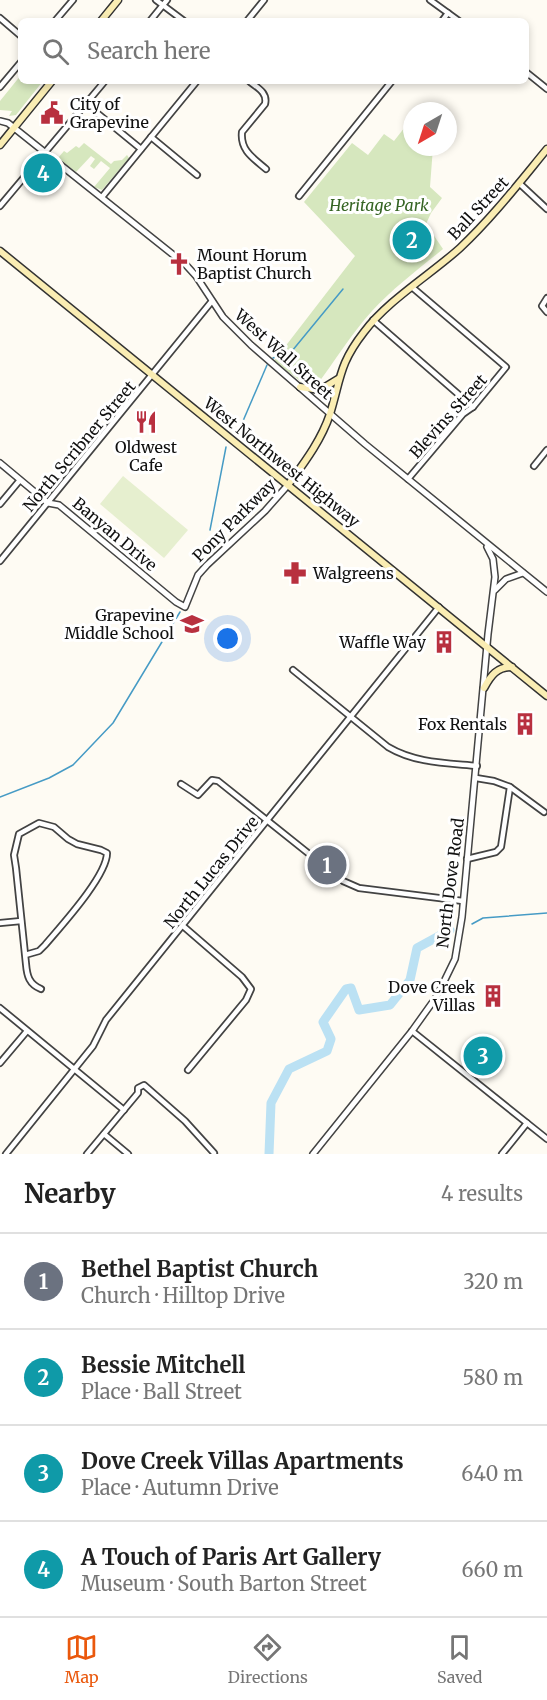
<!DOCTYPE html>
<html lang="en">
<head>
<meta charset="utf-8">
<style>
	body { margin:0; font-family:Merriweather,serif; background:#f2f2f2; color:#222 }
	.compass { position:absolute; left:403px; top:102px; width:54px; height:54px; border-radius:50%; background:#fff; box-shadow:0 3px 9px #0003; rotate:219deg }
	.you { position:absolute; left:228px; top:639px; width:21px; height:21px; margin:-15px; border:4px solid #fff; border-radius:50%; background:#1a73e8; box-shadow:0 0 0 9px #1a73e833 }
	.badge { display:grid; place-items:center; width:39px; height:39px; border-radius:50%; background:#ea580c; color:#fff; font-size:20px; font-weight:700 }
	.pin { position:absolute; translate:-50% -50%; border:3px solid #fff; box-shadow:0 2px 6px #0006 }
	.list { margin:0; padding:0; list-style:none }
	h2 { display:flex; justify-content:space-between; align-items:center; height:78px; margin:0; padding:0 24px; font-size:26px }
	h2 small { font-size:20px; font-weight:400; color:#767676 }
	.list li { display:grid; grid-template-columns:39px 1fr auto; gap:18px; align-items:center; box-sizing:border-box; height:96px; padding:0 24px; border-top:2px solid #e0e0e0 }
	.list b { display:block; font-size:22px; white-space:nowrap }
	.list p { margin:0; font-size:20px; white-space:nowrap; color:#767676 }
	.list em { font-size:20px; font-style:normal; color:#767676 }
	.icon { flex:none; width:33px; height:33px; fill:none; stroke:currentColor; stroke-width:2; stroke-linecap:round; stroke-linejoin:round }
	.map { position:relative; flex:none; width:547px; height:1154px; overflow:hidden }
	.search { position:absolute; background:#fff; box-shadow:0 3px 9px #0003; left:18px; right:18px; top:18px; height:66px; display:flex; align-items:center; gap:15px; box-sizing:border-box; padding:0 21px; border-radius:9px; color:#767676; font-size:22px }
	.sheet { height:462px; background:#fff }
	nav { display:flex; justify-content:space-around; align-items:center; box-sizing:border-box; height:84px; border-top:2px solid #e0e0e0; background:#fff; font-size:16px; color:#767676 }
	nav a { display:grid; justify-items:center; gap:3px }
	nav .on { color:#ea580c }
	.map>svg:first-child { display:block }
	.green { fill:#d6e7be }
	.pitch { fill:#e6efcf }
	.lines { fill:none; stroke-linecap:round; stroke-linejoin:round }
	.stream { stroke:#469bc5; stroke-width:1.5 }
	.river { stroke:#bbe1f3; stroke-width:9 }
	.minor-casing { stroke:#434343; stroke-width:8 }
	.tertiary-casing { stroke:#434343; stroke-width:8 }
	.secondary-casing { stroke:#323232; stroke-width:9 }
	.minor { stroke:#fff; stroke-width:4.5 }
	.tertiary { stroke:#fff; stroke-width:5 }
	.secondary { stroke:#faedb3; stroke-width:6 }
	.labels { text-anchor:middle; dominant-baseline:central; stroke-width:6; stroke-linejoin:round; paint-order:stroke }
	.poi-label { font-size:16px; fill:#101010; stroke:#fff; text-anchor:end }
	.park-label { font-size:16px; font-style:italic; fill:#356423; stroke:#fff }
	.street-label { font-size:16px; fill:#101010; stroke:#fff }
</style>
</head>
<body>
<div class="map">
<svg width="547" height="1154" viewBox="0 0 547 1154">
	<rect width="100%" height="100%" fill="#fefbf3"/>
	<g class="green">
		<path d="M 21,75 L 21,81 L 43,81 L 16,115 L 9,116 L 12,111 L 0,110 L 0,101 Z"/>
		<path d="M 412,118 L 412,147 L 433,147 L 430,187 L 442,198 L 431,213 L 426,224 L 443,249 C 420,268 393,288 372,311 C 351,334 335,361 316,386 L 308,387 L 274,361 L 355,256 L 304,202 L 352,143 L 368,155 L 384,134 L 394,141 Z"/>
		<path d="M 84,143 L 111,164 L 114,161 L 122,160 L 127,155 L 129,158 L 102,190 L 94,187 L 110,168 L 101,161 L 94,169 L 90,166 L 95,159 L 91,156 L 76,172 L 58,158 L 64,151 L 67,153 L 76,146 L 79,148 Z"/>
	</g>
	<path class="pitch" d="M 123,476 L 188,530 L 164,558 L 100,504 Z"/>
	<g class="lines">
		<g class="stream">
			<path d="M 273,358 L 292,351 L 343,289"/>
			<path d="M 240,428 L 267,365"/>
			<path d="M 210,530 L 226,447"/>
			<path d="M 0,797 L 49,778 L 73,765 L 113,723 L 180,612"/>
			<path d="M 472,924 L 483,918 L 547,913"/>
		</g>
		<path class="river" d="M 269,1154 L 271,1103 L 289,1069 L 327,1051 L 331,1039 L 323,1022 L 346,989 L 351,988 L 359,1010 L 390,1005 L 410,980 L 417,948 L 450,930"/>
		<g class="minor-casing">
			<g id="minor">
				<path d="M 156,0 L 184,21"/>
				<path d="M 430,0 L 459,21"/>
				<path d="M 0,18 L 21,36"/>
				<path d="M 55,21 L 73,0"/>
				<path d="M 150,21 L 167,0"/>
				<path d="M 247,21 L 264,0"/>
				<path d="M 442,21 L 448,13"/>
				<path d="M 526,72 L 547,89"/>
				<path d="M 249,81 C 256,87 268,92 265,104 L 242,132 C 240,150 253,158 266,169"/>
				<path d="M 0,87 L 21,62"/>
				<path d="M 86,104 L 141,149"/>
				<path d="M 151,137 L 197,175"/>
				<path d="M 519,183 L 547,209"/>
				<path d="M 299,196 L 392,81"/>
				<path d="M 102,197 L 197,81"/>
				<path d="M 0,206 L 105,81"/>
				<path d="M 547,298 L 542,306 L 547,312"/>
				<path d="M 373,320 L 473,407"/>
				<path d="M 534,466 L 547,450"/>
				<path d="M 408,479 L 463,414 L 473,407 L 506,367 L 413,288"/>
				<path d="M 0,504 L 20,480"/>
				<path d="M 0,561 L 212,301"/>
				<path d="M 293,670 L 388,747 C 415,763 446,763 477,766"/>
				<path d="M 181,784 L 198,795 L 212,780 L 218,781 L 343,881 L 359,888 L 463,901"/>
				<path d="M 510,787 L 544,812"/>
				<path d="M 467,859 L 496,852 L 501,847 L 510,787 L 494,781 L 476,778"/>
				<path d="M 0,923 L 21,921"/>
				<path d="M 183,926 L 242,977 L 251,989 L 246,1000 L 188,1070"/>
				<path d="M 25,955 L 39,951 L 45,945 C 61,926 107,876 107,853 L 101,850 L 77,844 L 68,839 L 54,827 L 39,823 L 19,834 L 14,855 L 16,868 L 26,964 C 27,976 29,984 41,989"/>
				<path d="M 0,1008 L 124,1110"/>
				<path d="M 412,1031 L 547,1139"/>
				<path d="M 0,1063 L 27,1031"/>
				<path d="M 104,1134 L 128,1154"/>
				<path d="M 6,1154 L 93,1046 L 106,1020 L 439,607"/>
				<path d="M 87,1154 L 138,1093 L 138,1088 L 144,1085 L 185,1121 L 214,1153"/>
				<path d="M 502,1154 L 527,1123"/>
			</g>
		</g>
		<g class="tertiary-casing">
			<g id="tertiary">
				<path d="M 0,121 L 8,123 L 186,265 L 196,276 L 223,317 L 251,345 L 365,444 L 547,592"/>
				<path d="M 0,463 L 48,503 L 59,505 L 176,602 L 185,607 L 198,575 L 207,565 L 265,511 L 288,485"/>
				<path d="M 495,590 L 506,579 L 523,573"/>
				<path d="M 313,1154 L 412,1031 L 437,996 L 455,959 L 462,917 L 488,634 L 495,577 L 493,559 L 487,547"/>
			</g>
		</g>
		<g class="secondary-casing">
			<g id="secondary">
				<path d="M 101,21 L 118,0"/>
				<path d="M 0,145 L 52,81"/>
				<path d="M 0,251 L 547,696"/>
				<path d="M 300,387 L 320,390 L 338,379"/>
				<path d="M 288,485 C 304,463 321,441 330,414 C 341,378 339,364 364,332 C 388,300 430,275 460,248 C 492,218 519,183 547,149"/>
				<path d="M 484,688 C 491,675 497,667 512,667"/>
			</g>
		</g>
		<use href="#minor" class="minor"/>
		<use href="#tertiary" class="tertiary"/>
		<use href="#secondary" class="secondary"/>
	</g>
	<defs>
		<g id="civic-bare" transform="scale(1.8)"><path d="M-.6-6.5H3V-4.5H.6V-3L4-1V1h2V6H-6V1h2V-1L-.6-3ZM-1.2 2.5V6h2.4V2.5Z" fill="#b8303f" stroke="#fff" stroke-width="2.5" paint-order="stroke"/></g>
		<g id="church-bare" transform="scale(1.8)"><path d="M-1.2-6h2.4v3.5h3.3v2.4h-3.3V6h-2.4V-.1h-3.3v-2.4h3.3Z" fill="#b8303f" stroke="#fff" stroke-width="2.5" paint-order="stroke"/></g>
		<g id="restaurant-bare" transform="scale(1.8)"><path d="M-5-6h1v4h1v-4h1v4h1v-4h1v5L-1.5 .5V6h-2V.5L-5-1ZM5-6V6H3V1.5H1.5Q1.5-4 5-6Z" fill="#b8303f" stroke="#fff" stroke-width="2.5" paint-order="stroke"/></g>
		<g id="pharmacy-bare" transform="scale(1.8)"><path d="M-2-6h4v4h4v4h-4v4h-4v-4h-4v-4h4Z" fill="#b8303f" stroke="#fff" stroke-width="2.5" paint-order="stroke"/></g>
		<g id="school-bare" transform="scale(1.8)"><path d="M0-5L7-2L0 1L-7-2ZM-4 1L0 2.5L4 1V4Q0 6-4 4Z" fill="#b8303f" stroke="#fff" stroke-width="2.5" paint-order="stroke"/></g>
		<g id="building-bare" transform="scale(1.8)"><path d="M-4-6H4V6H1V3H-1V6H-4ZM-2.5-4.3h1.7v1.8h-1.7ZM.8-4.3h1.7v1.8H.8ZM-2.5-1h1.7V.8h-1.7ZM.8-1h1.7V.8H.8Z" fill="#b8303f" stroke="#fff" stroke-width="2.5" paint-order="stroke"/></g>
	</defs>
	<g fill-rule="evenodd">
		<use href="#civic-bare" x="52" y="113"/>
		<use href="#church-bare" x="179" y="264"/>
		<use href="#restaurant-bare" x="146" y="422"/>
		<use href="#pharmacy-bare" x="295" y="573"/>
		<use href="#school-bare" x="192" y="624"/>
		<use href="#building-bare" x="444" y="642"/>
		<use href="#building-bare" x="525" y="724"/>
		<use href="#building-bare" x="493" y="996"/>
	</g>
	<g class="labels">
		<g class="poi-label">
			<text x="70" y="104" text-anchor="start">City of<tspan x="70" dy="18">Grapevine</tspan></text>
			<text x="197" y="255" text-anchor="start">Mount Horum<tspan x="197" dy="18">Baptist Church</tspan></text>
			<text x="146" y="447" text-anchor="middle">Oldwest<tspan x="146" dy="18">Cafe</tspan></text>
			<text x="313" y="573" text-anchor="start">Walgreens</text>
			<text x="174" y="615">Grapevine<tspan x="174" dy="18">Middle School</tspan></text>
			<text x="426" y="642">Waffle Way</text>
			<text x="507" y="724">Fox Rentals</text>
			<text x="475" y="987">Dove Creek<tspan x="475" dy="18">Villas</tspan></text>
		</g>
		<g class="park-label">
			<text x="379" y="205">Heritage Park</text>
		</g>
		<g class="street-label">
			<text transform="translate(478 208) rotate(-47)">Ball Street</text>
			<text transform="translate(284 354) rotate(42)">West Wall Street</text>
			<text transform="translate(448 416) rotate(-48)">Blevins Street</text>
			<text transform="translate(79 446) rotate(-50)">North Scribner Street</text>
			<text transform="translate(282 462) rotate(39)">West Northwest Highway</text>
			<text transform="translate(234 520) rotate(-45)">Pony Parkway</text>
			<text transform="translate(115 534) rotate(40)">Banyan Drive</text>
			<text transform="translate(211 872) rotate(-51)">North Lucas Drive</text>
			<text transform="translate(450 883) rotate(-83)">North Dove Road</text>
		</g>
	</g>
</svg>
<svg class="compass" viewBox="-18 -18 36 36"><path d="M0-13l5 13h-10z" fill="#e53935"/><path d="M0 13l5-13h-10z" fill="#767676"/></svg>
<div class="you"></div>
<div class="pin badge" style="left:327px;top:865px;background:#6b7280">1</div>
<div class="pin badge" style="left:412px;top:240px;background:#0f9aa8">2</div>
<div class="pin badge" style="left:483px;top:1056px;background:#0f9aa8">3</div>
<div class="pin badge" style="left:43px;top:173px;background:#0f9aa8">4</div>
<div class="search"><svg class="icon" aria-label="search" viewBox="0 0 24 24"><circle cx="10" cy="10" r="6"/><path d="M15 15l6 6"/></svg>Search here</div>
</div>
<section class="sheet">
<h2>Nearby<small>4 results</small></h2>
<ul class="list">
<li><span class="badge" style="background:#6b7280">1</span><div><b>Bethel Baptist Church</b><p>Church · Hilltop Drive</p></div><em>320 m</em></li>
<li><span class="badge" style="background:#0f9aa8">2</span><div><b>Bessie Mitchell</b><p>Place · Ball Street</p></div><em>580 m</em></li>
<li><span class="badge" style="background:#0f9aa8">3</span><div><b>Dove Creek Villas Apartments</b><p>Place · Autumn Drive</p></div><em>640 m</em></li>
<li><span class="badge" style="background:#0f9aa8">4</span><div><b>A Touch of Paris Art Gallery</b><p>Museum · South Barton Street</p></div><em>660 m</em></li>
</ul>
</section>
<nav>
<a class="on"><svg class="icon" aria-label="map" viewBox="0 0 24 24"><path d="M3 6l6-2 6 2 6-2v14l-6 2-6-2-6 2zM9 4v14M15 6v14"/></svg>Map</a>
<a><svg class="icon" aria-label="directions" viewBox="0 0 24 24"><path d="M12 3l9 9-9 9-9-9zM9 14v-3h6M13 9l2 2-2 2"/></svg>Directions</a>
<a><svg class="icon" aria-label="saved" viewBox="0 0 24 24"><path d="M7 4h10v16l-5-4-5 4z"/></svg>Saved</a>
</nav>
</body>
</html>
